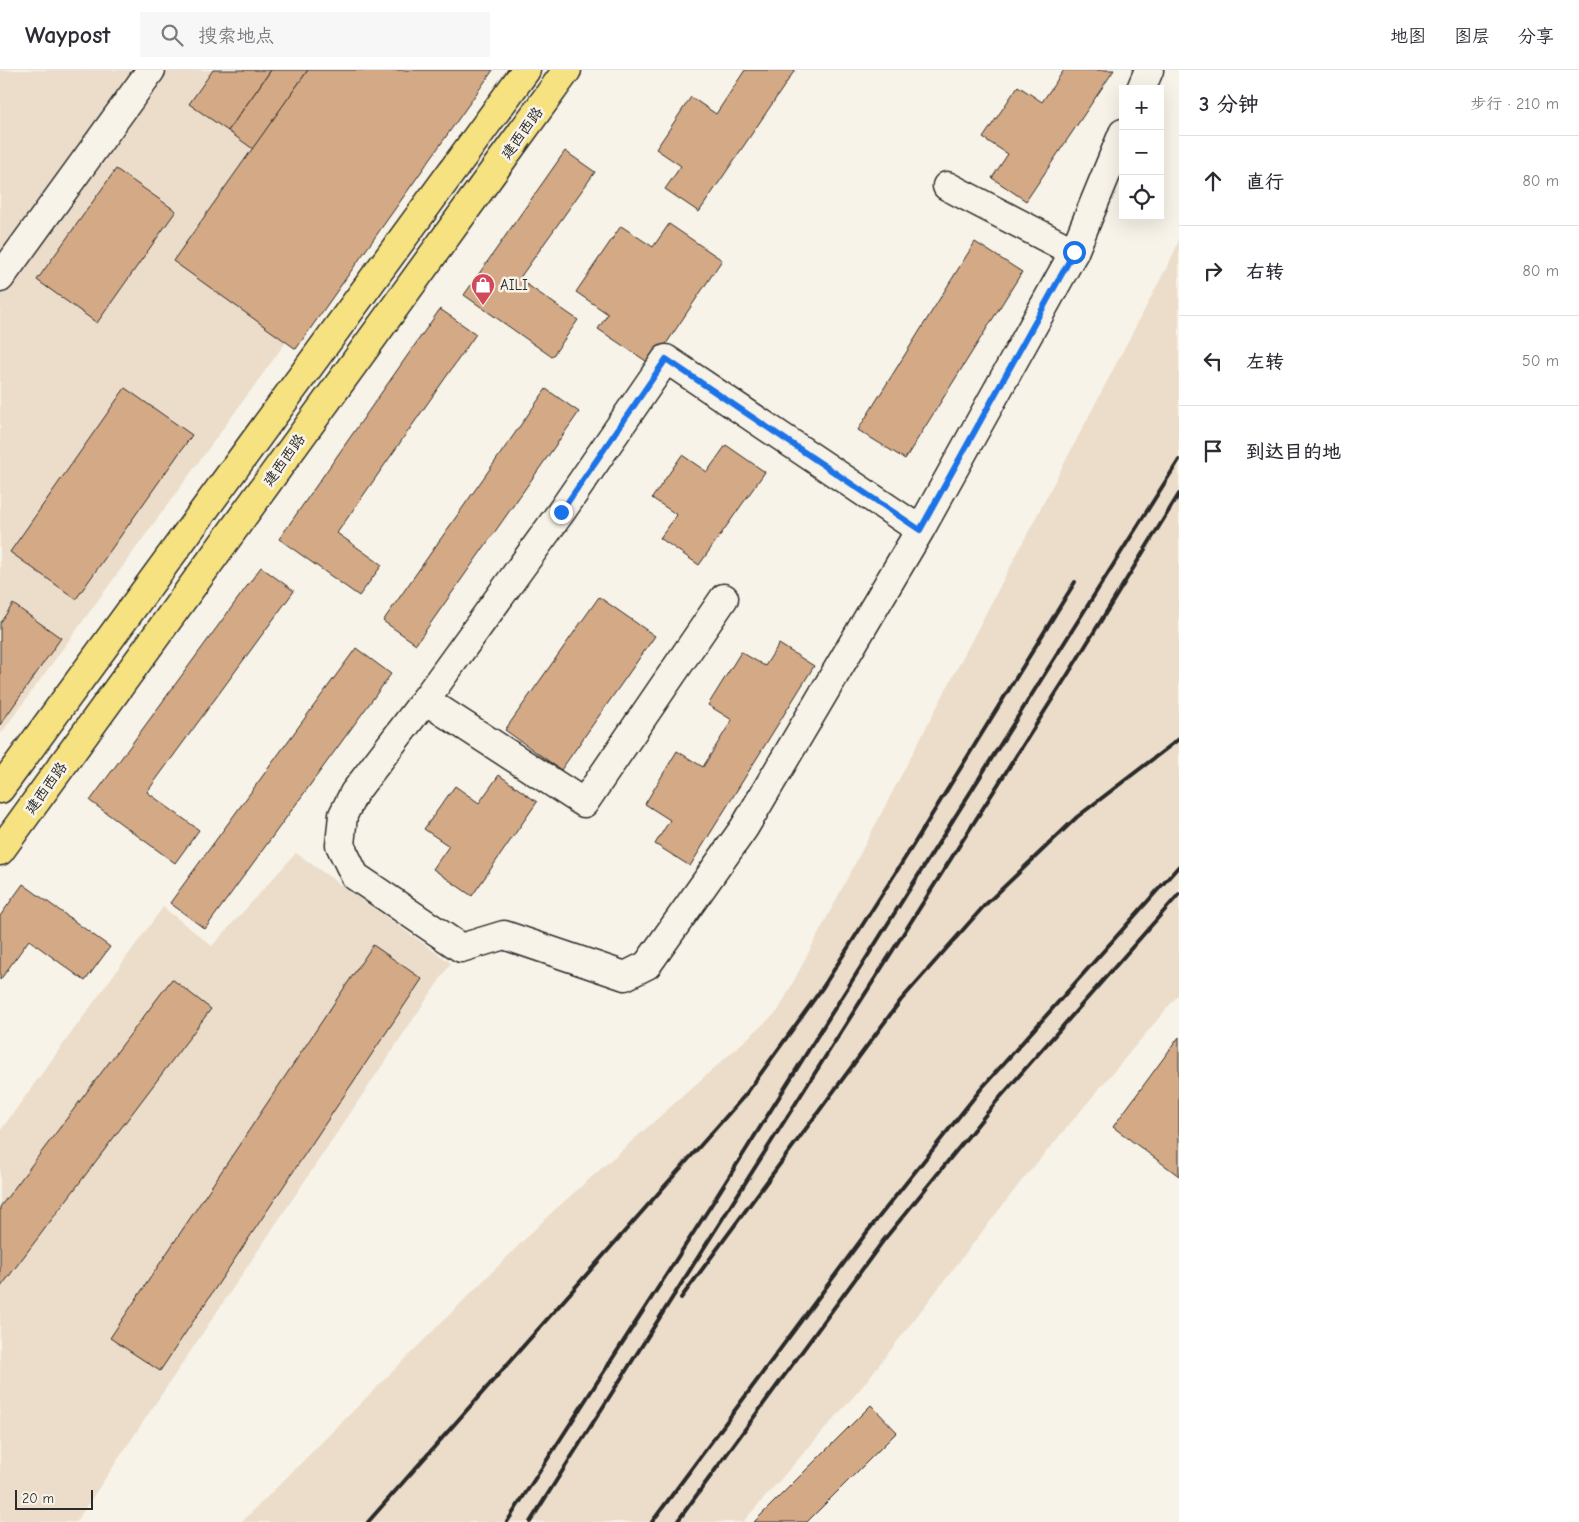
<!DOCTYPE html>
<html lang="zh">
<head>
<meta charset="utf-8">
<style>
	body { margin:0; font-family:"Comic Neue","LXGW WenKai TC",sans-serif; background:#f7f7f7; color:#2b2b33 }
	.controls { position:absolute; right:15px; top:15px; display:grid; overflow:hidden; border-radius:0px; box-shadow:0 5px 20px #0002 }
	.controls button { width:45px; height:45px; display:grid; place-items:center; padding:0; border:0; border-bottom:1px solid #e1e1e2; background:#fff; color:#2b2b33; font:25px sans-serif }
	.scale { position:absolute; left:15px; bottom:12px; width:78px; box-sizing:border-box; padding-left:5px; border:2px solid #2b2b2b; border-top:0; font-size:14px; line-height:18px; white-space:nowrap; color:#2b2b2b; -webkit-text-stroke:4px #f7f3e8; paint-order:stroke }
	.stop { position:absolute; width:15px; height:15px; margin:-11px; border:4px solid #1a73e8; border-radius:50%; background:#fff }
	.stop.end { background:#1a73e8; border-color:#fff; box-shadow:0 1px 5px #0008 }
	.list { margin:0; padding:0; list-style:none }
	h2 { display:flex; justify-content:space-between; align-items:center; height:65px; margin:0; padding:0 20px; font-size:21px }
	h2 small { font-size:16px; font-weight:400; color:#7c7c81 }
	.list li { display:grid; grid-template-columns:32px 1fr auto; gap:15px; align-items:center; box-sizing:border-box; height:90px; padding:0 20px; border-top:1px solid #e1e1e2 }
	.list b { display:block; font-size:19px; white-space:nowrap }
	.list em { font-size:16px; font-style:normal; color:#7c7c81 }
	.icon { flex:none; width:28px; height:28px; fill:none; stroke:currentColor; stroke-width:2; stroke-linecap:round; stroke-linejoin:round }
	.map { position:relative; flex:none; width:1179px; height:1452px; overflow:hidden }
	header { display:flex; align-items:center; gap:30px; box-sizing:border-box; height:70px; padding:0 25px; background:#fff; border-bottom:1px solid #e1e1e2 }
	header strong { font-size:24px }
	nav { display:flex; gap:28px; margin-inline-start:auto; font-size:18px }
	.search { width:350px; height:45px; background:#f7f7f7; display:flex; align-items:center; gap:12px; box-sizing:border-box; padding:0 18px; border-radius:0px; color:#7c7c81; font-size:19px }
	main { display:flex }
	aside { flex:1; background:#fff }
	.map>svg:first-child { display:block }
	.built { fill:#ecddca }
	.building { fill:#d4a985; stroke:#2b2b2b }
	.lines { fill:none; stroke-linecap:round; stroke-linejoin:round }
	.minor-casing { stroke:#2b2b2b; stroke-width:31 }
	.highway-casing { stroke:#2b2b2b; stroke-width:31 }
	.minor { stroke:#f7f3e8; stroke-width:28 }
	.highway { stroke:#f7e281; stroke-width:28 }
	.rail { stroke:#2b2b2b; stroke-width:4 }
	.route { stroke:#1a73e8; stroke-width:6 }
	.labels { text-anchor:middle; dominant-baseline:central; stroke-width:5; stroke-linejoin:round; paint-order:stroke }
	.street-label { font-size:15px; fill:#2b2b2b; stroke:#f7f3e8 }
	.poi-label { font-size:15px; fill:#2b2b2b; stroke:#f7f3e8; text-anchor:start }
</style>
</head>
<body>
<header>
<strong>Waypost</strong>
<div class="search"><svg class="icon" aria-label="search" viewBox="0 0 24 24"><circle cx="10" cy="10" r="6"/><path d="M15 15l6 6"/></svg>搜索地点</div>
<nav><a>地图</a><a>图层</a><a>分享</a></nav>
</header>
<main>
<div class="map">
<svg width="1179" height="1452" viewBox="0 0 1179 1452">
	<rect width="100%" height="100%" fill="#f7f3e8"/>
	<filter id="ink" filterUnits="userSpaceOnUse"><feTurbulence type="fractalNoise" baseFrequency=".02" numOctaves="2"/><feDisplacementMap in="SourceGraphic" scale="10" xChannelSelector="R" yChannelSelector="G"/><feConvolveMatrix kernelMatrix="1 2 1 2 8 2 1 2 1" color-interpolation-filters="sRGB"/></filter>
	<g filter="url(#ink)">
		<g class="built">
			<path d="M 0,0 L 484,0 L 0,665 Z"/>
			<path d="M 1179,170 L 1179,924 L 1020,1113 L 862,1317 L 743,1452 L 242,1452 L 549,1145 L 778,941 L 1173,185 Z"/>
			<path d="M 296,783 L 451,893 L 76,1452 L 0,1452 L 0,1061 L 163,837 L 212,876 Z"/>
		</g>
		<g class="building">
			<path d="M 213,0 L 271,0 L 228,61 L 189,34 Z"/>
			<path d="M 271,0 L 308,0 L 253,79 L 228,61 Z"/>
			<path d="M 308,0 L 493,0 L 296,279 L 173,191 Z"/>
			<path d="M 745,0 L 795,0 L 699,142 L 665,119 L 681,96 L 656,79 L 691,27 L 716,44 Z"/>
			<path d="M 1064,0 L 1114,0 L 1026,131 L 992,108 L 1008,84 L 983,68 L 1018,16 L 1042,32 Z"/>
			<path d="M 565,81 L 595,102 L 519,209 L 578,250 L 552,287 L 464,225 Z"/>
			<path d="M 116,99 L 176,141 L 97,253 L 37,210 Z"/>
			<path d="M 669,154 L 722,190 L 652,295 L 598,259 L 608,244 L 576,222 L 621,156 L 653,177 Z"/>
			<path d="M 975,172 L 1022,202 L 905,389 L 858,360 Z"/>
			<path d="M 440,239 L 476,264 L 337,463 L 382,495 L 359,526 L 279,469 Z"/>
			<path d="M 125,318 L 192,365 L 76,529 L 10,482 Z"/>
			<path d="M 546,319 L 579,342 L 416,574 L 383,551 Z"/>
			<path d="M 726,375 L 765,402 L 699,495 L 660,468 L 677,445 L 652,428 L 682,385 L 707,402 Z"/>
			<path d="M 261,497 L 294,521 L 147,722 L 199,760 L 175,793 L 90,731 Z"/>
			<path d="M 599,527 L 655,566 L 561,700 L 505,660 Z"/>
			<path d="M 13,534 L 61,568 L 0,655 L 0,553 Z"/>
			<path d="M 779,574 L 814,596 L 690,796 L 655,774 L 670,750 L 645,734 L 677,681 L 703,697 L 732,650 L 708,635 L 741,582 L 765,596 Z"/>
			<path d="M 356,578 L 391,604 L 205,859 L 170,833 Z"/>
			<path d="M 499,705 L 537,732 L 472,826 L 433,799 L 449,776 L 424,759 L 455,716 L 479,733 Z"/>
			<path d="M 23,814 L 110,877 L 85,911 L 29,870 L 0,910 L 0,846 Z"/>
			<path d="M 373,875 L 422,909 L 160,1301 L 110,1268 Z"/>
			<path d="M 172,909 L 211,939 L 0,1218 L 0,1137 Z"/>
			<path d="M 1179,967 L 1179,1106 L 1113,1057 Z"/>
			<path d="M 871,1335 L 897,1362 L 807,1452 L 754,1452 Z"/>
		</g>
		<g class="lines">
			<g class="minor-casing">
				<g id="minor">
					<path d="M 1141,19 L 1149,0"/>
					<path d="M 947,116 L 1074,182"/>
					<path d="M 0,208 L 151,0"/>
					<path d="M 920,460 L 666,289 L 561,442 L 425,630 L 354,723 L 343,745 L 340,775 L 355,806 L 461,878 L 504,865 L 625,906 L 647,895 L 744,758 L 920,460 L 1074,182 L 1123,63"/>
					<path d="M 425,630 L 584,733 L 724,528"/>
				</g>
			</g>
			<g class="highway-casing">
				<g id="highway">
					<path d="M 0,719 L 526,0"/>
					<path d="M 0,781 L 567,0"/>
				</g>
			</g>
			<use href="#minor" class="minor"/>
			<use href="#highway" class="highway"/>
			<g class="rail">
				<path d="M 681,1228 L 901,930 L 984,836 L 1077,747 L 1179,669"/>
				<path d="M 368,1452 L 746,1024 L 823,917 L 912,777 L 1075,512"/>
				<path d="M 507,1452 L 710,1137 L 1179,390"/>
				<path d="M 530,1452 L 1065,609 L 1179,424"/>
				<path d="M 652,1452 L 867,1162 L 981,1019 L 1179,796"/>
				<path d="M 677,1452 L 883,1171 L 996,1032 L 1179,824"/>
			</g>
		</g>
	</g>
	<g class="lines" filter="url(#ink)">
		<path class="route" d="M 561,442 L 666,289 L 920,460 L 1074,182"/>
	</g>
	<defs>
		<g id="shop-pin" transform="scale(1.25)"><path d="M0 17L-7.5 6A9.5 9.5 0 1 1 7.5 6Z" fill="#d1495b" stroke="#f7f3e8"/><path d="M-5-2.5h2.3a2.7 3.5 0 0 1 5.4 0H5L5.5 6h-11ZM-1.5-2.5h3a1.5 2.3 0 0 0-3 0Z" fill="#fff"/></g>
	</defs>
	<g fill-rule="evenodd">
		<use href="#shop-pin" x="483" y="215"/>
	</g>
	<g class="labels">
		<g class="street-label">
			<text transform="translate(522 63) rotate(-54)">建西西路</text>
			<text transform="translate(284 390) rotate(-54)">建西西路</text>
			<text transform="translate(46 718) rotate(-54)">建西西路</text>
		</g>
		<g class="poi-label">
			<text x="500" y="215">AILI</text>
		</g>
	</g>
</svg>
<div class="controls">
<button>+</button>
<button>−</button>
<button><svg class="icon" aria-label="locate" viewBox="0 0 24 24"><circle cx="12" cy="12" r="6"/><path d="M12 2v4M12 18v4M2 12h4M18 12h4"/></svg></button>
</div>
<div class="scale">20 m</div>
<div class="stop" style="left:1074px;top:182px"></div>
<div class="stop end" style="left:561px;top:442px"></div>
</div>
<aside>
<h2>3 分钟<small>步行 · 210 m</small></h2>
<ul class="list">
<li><svg class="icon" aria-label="ahead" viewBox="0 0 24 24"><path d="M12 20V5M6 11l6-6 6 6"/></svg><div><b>直行</b></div><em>80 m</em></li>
<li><svg class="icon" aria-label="right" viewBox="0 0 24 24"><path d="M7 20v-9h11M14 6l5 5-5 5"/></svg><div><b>右转</b></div><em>80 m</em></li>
<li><svg class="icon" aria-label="left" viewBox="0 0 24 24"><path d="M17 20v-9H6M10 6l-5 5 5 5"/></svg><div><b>左转</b></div><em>50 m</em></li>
<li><svg class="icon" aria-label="arrive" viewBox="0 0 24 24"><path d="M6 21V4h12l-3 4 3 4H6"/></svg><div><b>到达目的地</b></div></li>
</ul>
</aside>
</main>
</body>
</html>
